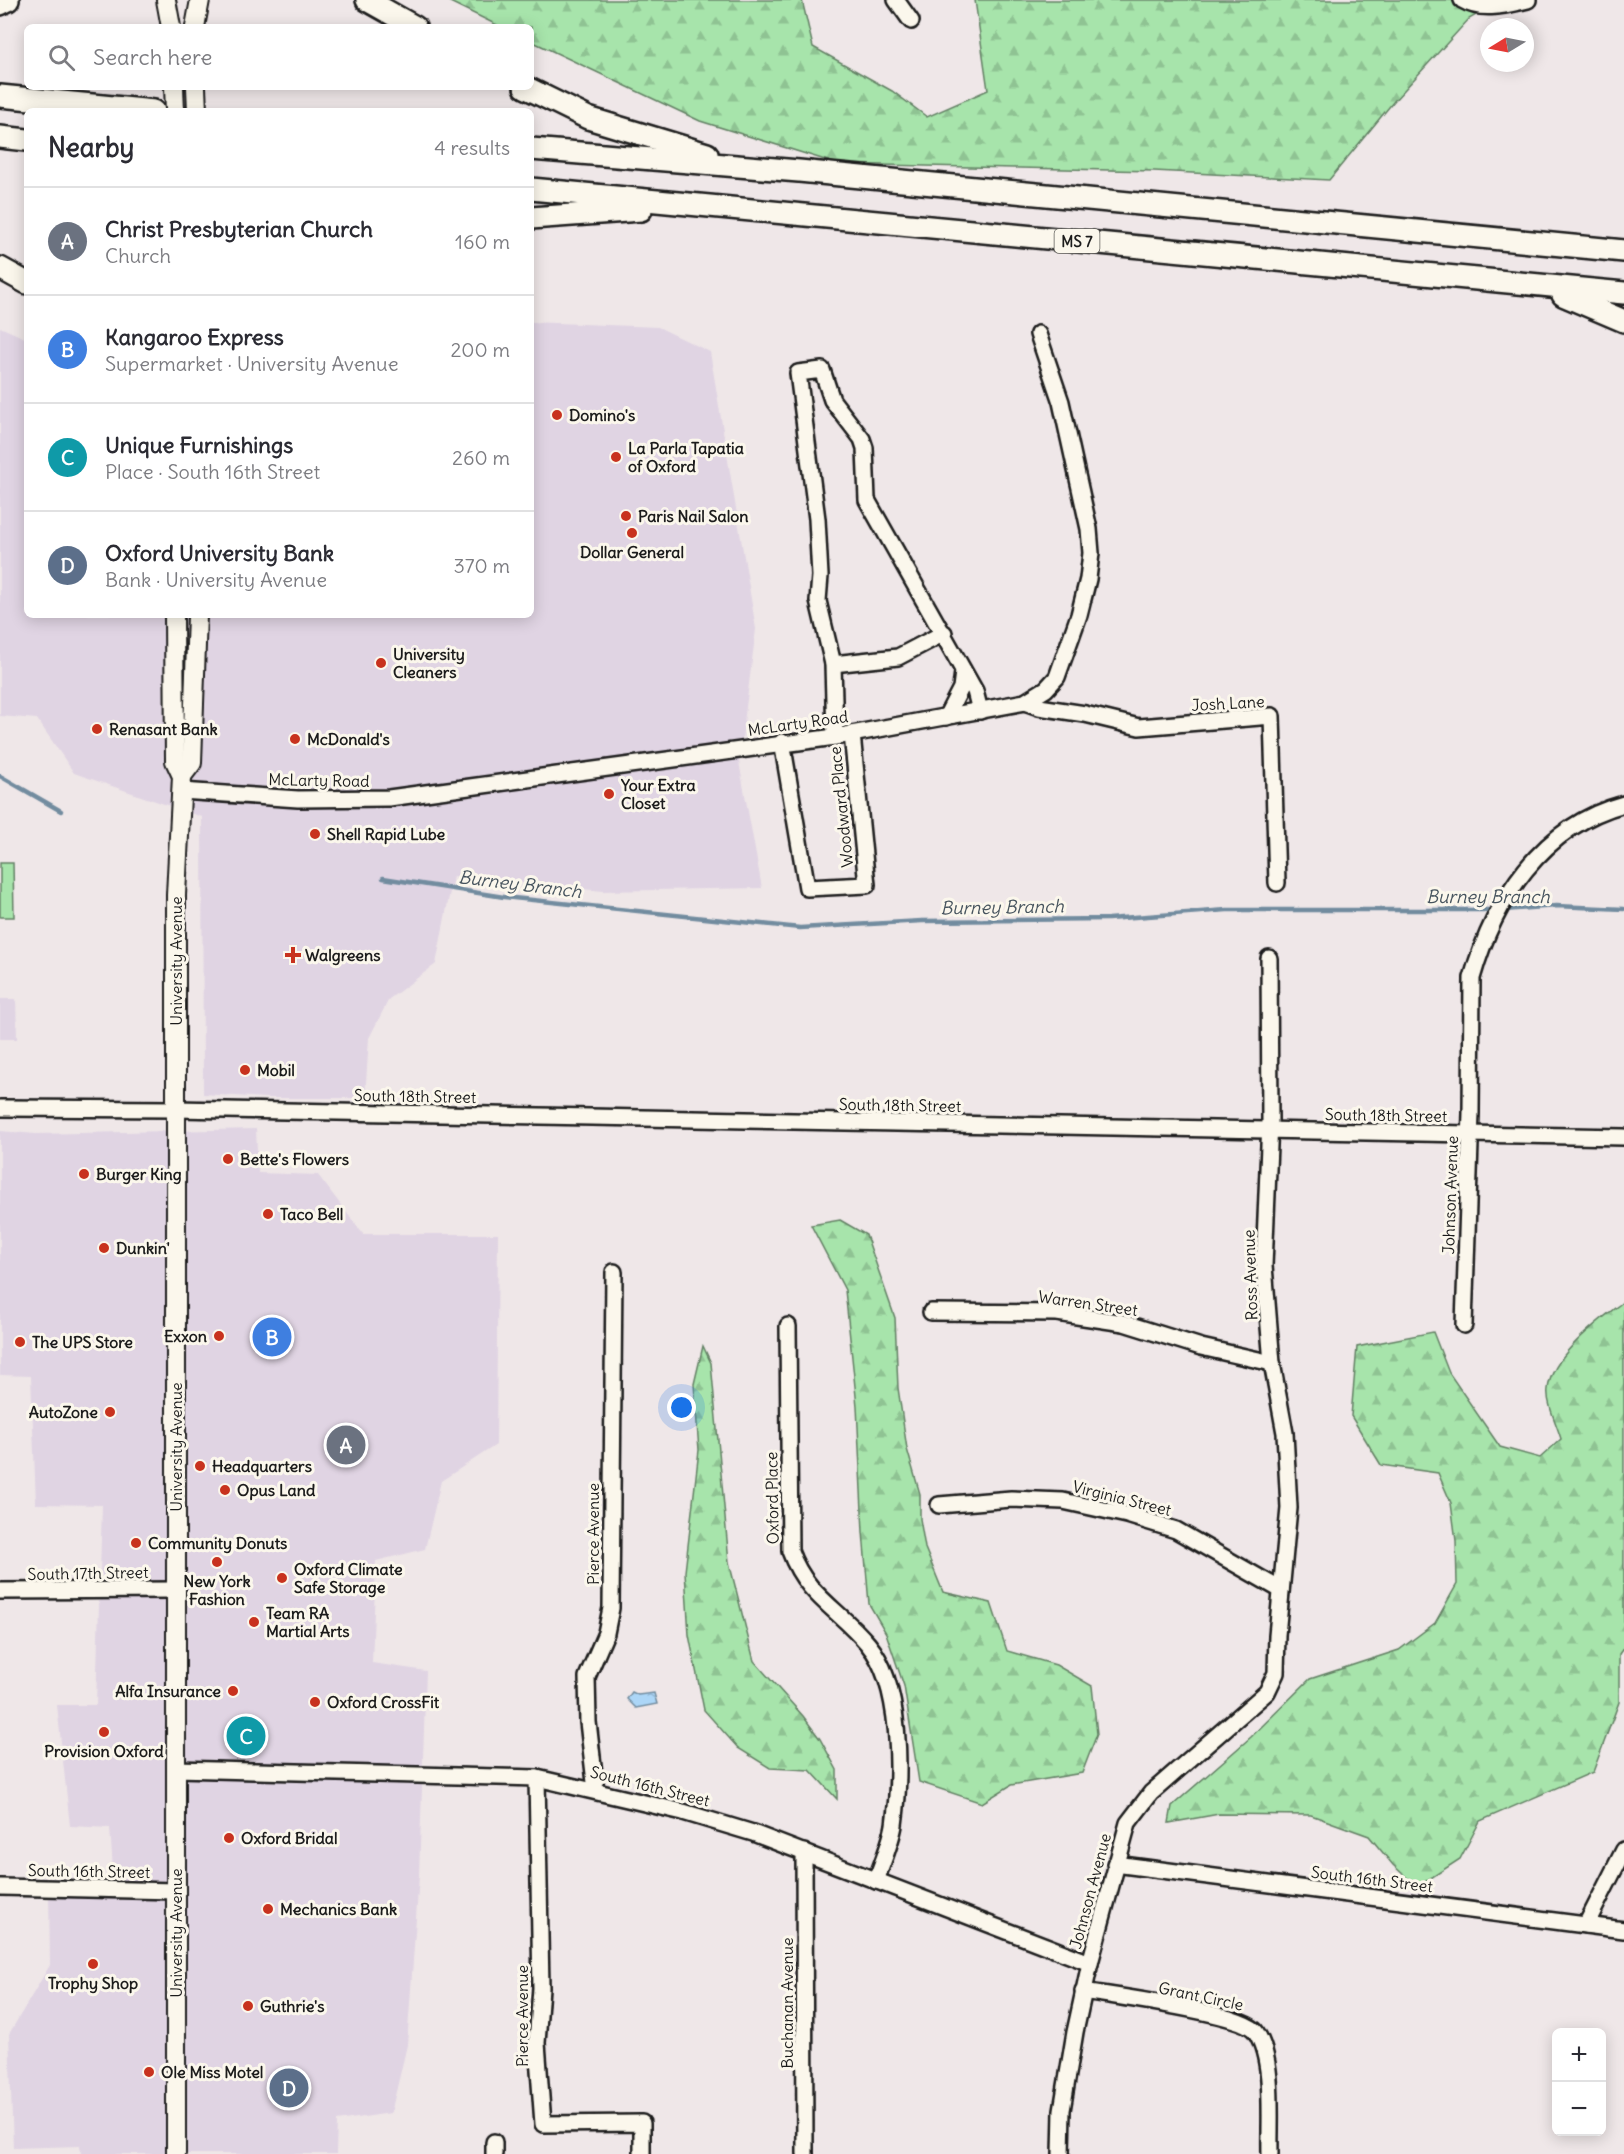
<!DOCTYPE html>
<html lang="en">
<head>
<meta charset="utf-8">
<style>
	body { margin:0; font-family:Delius,sans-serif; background:#f2f2f3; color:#2b2b33 }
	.controls { position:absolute; right:18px; bottom:18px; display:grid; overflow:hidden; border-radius:9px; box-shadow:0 3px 15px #0003 }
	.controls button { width:54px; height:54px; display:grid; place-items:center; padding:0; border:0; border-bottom:2px solid #e1e1e2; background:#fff; color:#2b2b33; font:30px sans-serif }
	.compass { position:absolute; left:1480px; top:18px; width:54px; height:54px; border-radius:50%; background:#fff; box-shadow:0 3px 15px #0003; rotate:260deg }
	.you { position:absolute; left:682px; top:1408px; width:21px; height:21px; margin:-15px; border:4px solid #fff; border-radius:50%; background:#1a73e8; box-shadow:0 0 0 9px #1a73e833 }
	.badge { display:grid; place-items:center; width:39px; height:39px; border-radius:50%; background:#ea580c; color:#fff; font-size:20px; font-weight:700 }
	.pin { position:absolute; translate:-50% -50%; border:3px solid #fff; box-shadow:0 2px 6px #0006 }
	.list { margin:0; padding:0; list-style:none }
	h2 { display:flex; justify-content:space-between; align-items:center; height:78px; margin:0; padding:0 24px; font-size:26px }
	h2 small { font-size:20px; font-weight:400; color:#7c7c81 }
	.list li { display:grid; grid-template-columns:39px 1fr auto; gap:18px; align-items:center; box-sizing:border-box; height:108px; padding:0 24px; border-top:2px solid #e1e1e2 }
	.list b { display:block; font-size:22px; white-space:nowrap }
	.list p { margin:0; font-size:20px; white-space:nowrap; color:#7c7c81 }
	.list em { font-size:20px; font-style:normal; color:#7c7c81 }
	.icon { flex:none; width:33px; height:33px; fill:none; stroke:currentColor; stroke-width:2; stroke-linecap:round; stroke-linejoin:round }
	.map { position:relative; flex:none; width:1624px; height:2154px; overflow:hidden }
	.search { position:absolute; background:#fff; box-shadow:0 3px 15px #0003; left:24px; top:24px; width:510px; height:66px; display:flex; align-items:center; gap:15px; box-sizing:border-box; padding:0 21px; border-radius:9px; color:#7c7c81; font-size:22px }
	.panel { position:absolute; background:#fff; box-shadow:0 3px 15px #0003; left:24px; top:108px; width:510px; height:510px; border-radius:9px }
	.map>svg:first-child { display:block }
	.built { fill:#e0d4e3 }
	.green { fill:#a7e4ab; stroke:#628064; stroke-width:1.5 }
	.forest { fill:url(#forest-firs); stroke:#628064; stroke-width:1.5 }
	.water { fill:url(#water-ripples); stroke:#728c9f; stroke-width:1.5 }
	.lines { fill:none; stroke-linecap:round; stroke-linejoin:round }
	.stream { stroke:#728c9f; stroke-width:4.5 }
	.minor-casing { stroke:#1c1c1c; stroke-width:20 }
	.major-casing { stroke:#1c1c1c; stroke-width:22 }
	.highway-casing { stroke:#1c1c1c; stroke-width:26 }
	.minor { stroke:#fbf7ec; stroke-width:15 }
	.major { stroke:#fbf7ec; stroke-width:18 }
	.highway { stroke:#fbf7ec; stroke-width:21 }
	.poi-dot { fill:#c8321e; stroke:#fbf7ec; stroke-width:2 }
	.labels { text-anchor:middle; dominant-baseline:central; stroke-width:6; stroke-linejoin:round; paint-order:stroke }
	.shield { fill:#fbf7ec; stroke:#5f5e5a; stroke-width:1.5 }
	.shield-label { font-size:15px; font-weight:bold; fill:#1c1c1c }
	.poi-label { font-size:16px; font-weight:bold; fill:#1c1c1c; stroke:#fbf7ec; text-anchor:start }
	.street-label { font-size:16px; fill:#1c1c1c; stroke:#fbf7ec }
	.water-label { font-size:18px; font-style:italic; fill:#47545e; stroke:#fbf7ec }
</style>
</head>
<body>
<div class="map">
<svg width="1624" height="2154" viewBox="0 0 1624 2154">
	<defs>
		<pattern id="forest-firs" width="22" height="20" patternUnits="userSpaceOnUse" patternTransform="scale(1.5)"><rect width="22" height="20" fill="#a7e4ab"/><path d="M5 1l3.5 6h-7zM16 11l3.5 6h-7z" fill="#8fc393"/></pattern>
		<pattern id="water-ripples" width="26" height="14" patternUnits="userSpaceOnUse" patternTransform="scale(1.5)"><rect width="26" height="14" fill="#acd6f7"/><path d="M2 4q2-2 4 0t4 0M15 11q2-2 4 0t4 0" fill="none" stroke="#93b7d3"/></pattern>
	</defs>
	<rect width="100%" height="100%" fill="#efe7e8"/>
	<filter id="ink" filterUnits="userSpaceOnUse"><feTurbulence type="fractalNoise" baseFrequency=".0167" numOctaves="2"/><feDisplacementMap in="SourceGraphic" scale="12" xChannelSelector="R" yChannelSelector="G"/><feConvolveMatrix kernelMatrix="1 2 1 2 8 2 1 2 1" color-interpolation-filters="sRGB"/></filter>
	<g filter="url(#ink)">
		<g class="built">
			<path d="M 531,322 L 658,327 L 710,352 L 756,629 L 739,762 L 762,888 L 603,891 L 453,876 L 436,964 L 389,999 L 369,1038 L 365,1098 L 266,1098 L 203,1094 L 202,817 L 74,773 L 37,719 L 0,716 L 0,327 L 27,339 L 27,615 L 531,615 Z"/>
			<path d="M 0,999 L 16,999 L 17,1039 L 0,1039 Z"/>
			<path d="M 256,1129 L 258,1173 L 318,1175 L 363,1234 L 498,1234 L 496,1445 L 441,1481 L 425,1549 L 376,1561 L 372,1663 L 426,1671 L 419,1876 L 407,2045 L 391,2113 L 337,2121 L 336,2154 L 81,2154 L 80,2146 L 13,2148 L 9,2034 L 50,1965 L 49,1891 L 115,1897 L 110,1828 L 70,1826 L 57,1705 L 96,1705 L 102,1505 L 36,1504 L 31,1376 L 0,1375 L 0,1131 L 36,1134 Z"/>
		</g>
		<path class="green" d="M 0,863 L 13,863 L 14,917 L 0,917 Z"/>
		<g class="forest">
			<path d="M 446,0 L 802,0 L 813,47 L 892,91 L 927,117 L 988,90 L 975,0 L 1502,0 L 1469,19 L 1394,101 L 1329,180 L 1154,171 L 838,164 L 700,121 L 531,41 L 531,27 L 501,27 Z"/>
			<path d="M 840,1220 L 866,1235 L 895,1318 L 898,1388 L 907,1449 L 920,1494 L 920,1519 L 925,1548 L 943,1592 L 991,1603 L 1007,1651 L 1056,1665 L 1092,1686 L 1097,1734 L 1082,1773 L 1011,1785 L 982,1803 L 919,1782 L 904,1686 L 886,1633 L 869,1604 L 863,1532 L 857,1406 L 845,1290 L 811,1225 Z"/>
			<path d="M 1624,1301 L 1624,1647 L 1619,1654 L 1619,1702 L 1593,1772 L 1480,1821 L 1460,1859 L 1417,1887 L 1393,1865 L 1369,1836 L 1311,1815 L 1219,1814 L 1169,1823 L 1172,1806 L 1251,1737 L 1310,1679 L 1399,1650 L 1435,1623 L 1457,1584 L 1456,1541 L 1451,1503 L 1438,1473 L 1381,1465 L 1351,1416 L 1357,1347 L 1433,1332 L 1449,1373 L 1500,1447 L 1540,1458 L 1561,1439 C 1557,1425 1546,1403 1548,1389 C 1552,1355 1599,1321 1624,1301 Z"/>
			<path d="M 703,1346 L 711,1363 L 729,1562 L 754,1661 L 803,1716 L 820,1739 L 837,1770 L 837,1799 L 810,1770 L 770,1768 L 738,1748 L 704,1710 L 689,1635 L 685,1572 L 699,1450 L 694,1384 Z"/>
		</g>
		<path class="water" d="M 632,1692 L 638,1695 L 654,1693 L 657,1704 L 636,1708 L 627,1699 Z"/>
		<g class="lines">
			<g class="stream">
				<path d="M 0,776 L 61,811"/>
				<path d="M 383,878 L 504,897 L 800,928 L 922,921 L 1108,919 L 1227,910 L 1496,910"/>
				<path d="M 1504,910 L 1556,906 L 1624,909"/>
			</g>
			<g class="minor-casing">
				<g id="minor">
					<path d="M 896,0 L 911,21"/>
					<path d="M 1462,0 C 1482,12 1506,5 1528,0"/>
					<path d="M 833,664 L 898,657 L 944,633"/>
					<path d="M 1025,702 L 1039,707 L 1085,714 L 1139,727 L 1272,716 L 1277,883"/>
					<path d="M 946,717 L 961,688 L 963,672"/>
					<path d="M 835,737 L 833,664 L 818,601 L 820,576 L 817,519 L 798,373 L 822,370 L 832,400 L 862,439 L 865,448 L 867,500 L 975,691 L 980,711"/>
					<path d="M 782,742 L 807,888 L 867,885 L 852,734"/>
					<path d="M 181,791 L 298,799 L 389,798 L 835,737 L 1025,702 L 1046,689 L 1057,677 L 1079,615 L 1088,579 L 1091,553 L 1089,529 L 1061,402 L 1038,334"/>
					<path d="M 0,1108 L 176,1109 L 1624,1137"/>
					<path d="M 931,1312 L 1057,1313 L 1124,1323 L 1201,1347 L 1272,1363"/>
					<path d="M 1464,1325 L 1471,1113 L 1472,978 C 1494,900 1542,826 1624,804"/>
					<path d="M 788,1326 L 790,1551 C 807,1597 838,1608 868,1644 C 902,1684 901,1774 894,1825 C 891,1843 882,1863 876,1881"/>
					<path d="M 939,1505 L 1011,1499 L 1063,1501 L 1127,1515 L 1176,1530 L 1281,1590"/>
					<path d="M 0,1591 L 176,1590"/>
					<path d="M 176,1769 L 537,1778 L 683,1812 L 753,1833 L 1090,1963"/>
					<path d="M 537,1778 L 541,1988 L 537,2043 L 543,2124 L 642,2123 L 642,2154"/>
					<path d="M 596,1791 L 588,1722 L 587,1677 L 606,1633 L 611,1608 L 614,1272"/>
					<path d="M 804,1852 L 805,2154"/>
					<path d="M 1115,1864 L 1624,1930"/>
					<path d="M 0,1887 L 176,1891"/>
					<path d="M 1586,1925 L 1624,1850"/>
					<path d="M 1083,1991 C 1112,1996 1244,2013 1256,2032 C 1275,2061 1269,2120 1270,2154"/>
					<path d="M 494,2154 L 494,2142"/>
					<path d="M 1061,2154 L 1062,2110 L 1075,2032 L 1090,1963 L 1128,1823 L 1151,1793 L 1267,1692 L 1276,1673 L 1277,1635 L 1289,1508 L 1285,1433 L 1272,1363 L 1264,1266 L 1270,1121 L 1269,958"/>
				</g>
			</g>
			<g class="major-casing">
				<g id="major">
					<path d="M 166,0 L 171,27"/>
					<path d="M 195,27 L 200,0"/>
					<path d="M 174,87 L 175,111"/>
					<path d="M 196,87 L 197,111"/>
					<path d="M 174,615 L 175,761 L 182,776 L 176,895 L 176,2154"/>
					<path d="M 182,776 L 192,763 L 197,615"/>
				</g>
			</g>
			<g class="highway-casing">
				<g id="highway">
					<path d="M 367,0 L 415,27"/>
					<path d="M 0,4 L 8,0"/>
					<path d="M 525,87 L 588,118 L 707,154"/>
					<path d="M 0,96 L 154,111"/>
					<path d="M 0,137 L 27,140"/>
					<path d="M 531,149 L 799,171 L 1624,251"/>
					<path d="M 531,189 L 1624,293"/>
					<path d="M 531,218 L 641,210"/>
					<path d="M 0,268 L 27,283"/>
					<path d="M 1563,295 L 1624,321"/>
				</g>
			</g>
			<use href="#minor" class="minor"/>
			<use href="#major" class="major"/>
			<use href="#highway" class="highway"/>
		</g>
	</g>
	<g class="poi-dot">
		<circle cx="557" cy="415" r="6"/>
		<circle cx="616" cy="457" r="6"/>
		<circle cx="626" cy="516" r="6"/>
		<circle cx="632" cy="533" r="6"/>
		<circle cx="381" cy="663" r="6"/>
		<circle cx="97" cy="729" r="6"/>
		<circle cx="295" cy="739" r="6"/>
		<circle cx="609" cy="794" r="6"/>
		<circle cx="315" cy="834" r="6"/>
		<path d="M290 946h6v6h6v6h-6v6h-6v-6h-6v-6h6z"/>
		<circle cx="245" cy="1070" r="6"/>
		<circle cx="228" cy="1159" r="6"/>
		<circle cx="84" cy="1174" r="6"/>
		<circle cx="268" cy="1214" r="6"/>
		<circle cx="104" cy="1248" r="6"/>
		<circle cx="219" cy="1336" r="6"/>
		<circle cx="20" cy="1342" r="6"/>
		<circle cx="110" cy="1412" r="6"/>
		<circle cx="200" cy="1466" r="6"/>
		<circle cx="225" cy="1490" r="6"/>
		<circle cx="136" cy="1543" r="6"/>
		<circle cx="217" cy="1562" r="6"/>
		<circle cx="282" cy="1578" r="6"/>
		<circle cx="254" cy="1622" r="6"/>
		<circle cx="233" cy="1691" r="6"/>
		<circle cx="315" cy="1702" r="6"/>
		<circle cx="104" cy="1732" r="6"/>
		<circle cx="229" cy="1838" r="6"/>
		<circle cx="268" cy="1909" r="6"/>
		<circle cx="93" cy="1964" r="6"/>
		<circle cx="248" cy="2006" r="6"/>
		<circle cx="149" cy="2072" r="6"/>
	</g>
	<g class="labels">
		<rect class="shield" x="1054.5" y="229" width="45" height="24" rx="4.5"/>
		<g class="shield-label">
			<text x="1077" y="241">MS 7</text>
		</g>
		<g class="poi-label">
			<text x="569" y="415">Domino's</text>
			<text x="628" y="448">La Parla Tapatia<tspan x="628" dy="18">of Oxford</tspan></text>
			<text x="638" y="516">Paris Nail Salon</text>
			<text x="632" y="552" text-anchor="middle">Dollar General</text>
			<text x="393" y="654">University<tspan x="393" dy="18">Cleaners</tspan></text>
			<text x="109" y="729">Renasant Bank</text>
			<text x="307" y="739">McDonald's</text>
			<text x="621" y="785">Your Extra<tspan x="621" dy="18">Closet</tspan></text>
			<text x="327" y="834">Shell Rapid Lube</text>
			<text x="305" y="955">Walgreens</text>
			<text x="257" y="1070">Mobil</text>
			<text x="240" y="1159">Bette's Flowers</text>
			<text x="96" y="1174">Burger King</text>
			<text x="280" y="1214">Taco Bell</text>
			<text x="116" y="1248">Dunkin'</text>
			<text x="207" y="1336" text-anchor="end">Exxon</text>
			<text x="32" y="1342">The UPS Store</text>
			<text x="98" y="1412" text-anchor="end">AutoZone</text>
			<text x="212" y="1466">Headquarters</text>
			<text x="237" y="1490">Opus Land</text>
			<text x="148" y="1543">Community Donuts</text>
			<text x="294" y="1569">Oxford Climate<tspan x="294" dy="18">Safe Storage</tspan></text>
			<text x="217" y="1581" text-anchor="middle">New York<tspan x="217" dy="18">Fashion</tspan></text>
			<text x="266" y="1613">Team RA<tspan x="266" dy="18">Martial Arts</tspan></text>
			<text x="221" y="1691" text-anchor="end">Alfa Insurance</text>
			<text x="327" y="1702">Oxford CrossFit</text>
			<text x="104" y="1751" text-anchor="middle">Provision Oxford</text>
			<text x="241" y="1838">Oxford Bridal</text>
			<text x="280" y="1909">Mechanics Bank</text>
			<text x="93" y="1983" text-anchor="middle">Trophy Shop</text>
			<text x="260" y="2006">Guthrie's</text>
			<text x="161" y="2072">Ole Miss Motel</text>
		</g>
		<g class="street-label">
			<text transform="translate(1228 703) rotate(-3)">Josh Lane</text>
			<text transform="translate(798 723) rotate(-8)">McLarty Road</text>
			<text transform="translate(319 780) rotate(1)">McLarty Road</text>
			<text transform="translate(841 807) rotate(-96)">Woodward Place</text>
			<text transform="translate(176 961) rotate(-90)">University Avenue</text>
			<text transform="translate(415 1096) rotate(1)">South 18th Street</text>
			<text transform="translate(900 1105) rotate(1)">South 18th Street</text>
			<text transform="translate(1386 1115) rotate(1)">South 18th Street</text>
			<text transform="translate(1450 1195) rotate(-88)">Johnson Avenue</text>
			<text transform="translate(1250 1275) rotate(-92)">Ross Avenue</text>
			<text transform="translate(1088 1303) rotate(8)">Warren Street</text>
			<text transform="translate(176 1447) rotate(-90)">University Avenue</text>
			<text transform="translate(772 1498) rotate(-91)">Oxford Place</text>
			<text transform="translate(1122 1498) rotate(14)">Virginia Street</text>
			<text transform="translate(593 1534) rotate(-90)">Pierce Avenue</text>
			<text transform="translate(88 1573) rotate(-1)">South 17th Street</text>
			<text transform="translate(650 1786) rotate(14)">South 16th Street</text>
			<text transform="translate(89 1871) rotate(1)">South 16th Street</text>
			<text transform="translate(1372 1879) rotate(7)">South 16th Street</text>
			<text transform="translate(1090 1891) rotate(-75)">Johnson Avenue</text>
			<text transform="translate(176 1933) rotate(-90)">University Avenue</text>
			<text transform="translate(1201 1996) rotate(12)">Grant Circle</text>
			<text transform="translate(787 2003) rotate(-90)">Buchanan Avenue</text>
			<text transform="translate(522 2016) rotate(-90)">Pierce Avenue</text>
		</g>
		<g class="water-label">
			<text transform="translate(520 884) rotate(7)">Burney Branch</text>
			<text x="1488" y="896">Burney Branch</text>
			<text transform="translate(1002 907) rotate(-1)">Burney Branch</text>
		</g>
	</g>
</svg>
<div class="controls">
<button>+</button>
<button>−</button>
</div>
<svg class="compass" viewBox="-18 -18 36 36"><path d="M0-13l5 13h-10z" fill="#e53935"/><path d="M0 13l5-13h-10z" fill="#7c7c81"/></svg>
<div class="you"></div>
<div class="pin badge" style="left:346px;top:1445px;background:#6b7280">A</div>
<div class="pin badge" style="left:272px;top:1337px;background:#3f7fe0">B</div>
<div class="pin badge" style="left:246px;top:1736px;background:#0f9aa8">C</div>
<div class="pin badge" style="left:289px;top:2088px;background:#5c6f8a">D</div>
<div class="search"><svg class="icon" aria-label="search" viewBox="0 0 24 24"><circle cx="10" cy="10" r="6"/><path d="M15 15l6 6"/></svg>Search here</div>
<section class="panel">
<h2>Nearby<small>4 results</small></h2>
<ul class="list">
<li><span class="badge" style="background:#6b7280">A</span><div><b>Christ Presbyterian Church</b><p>Church</p></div><em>160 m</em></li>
<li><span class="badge" style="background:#3f7fe0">B</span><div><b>Kangaroo Express</b><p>Supermarket · University Avenue</p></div><em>200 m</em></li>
<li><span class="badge" style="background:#0f9aa8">C</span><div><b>Unique Furnishings</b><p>Place · South 16th Street</p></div><em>260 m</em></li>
<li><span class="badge" style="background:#5c6f8a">D</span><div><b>Oxford University Bank</b><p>Bank · University Avenue</p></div><em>370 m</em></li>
</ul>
</section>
</div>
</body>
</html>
